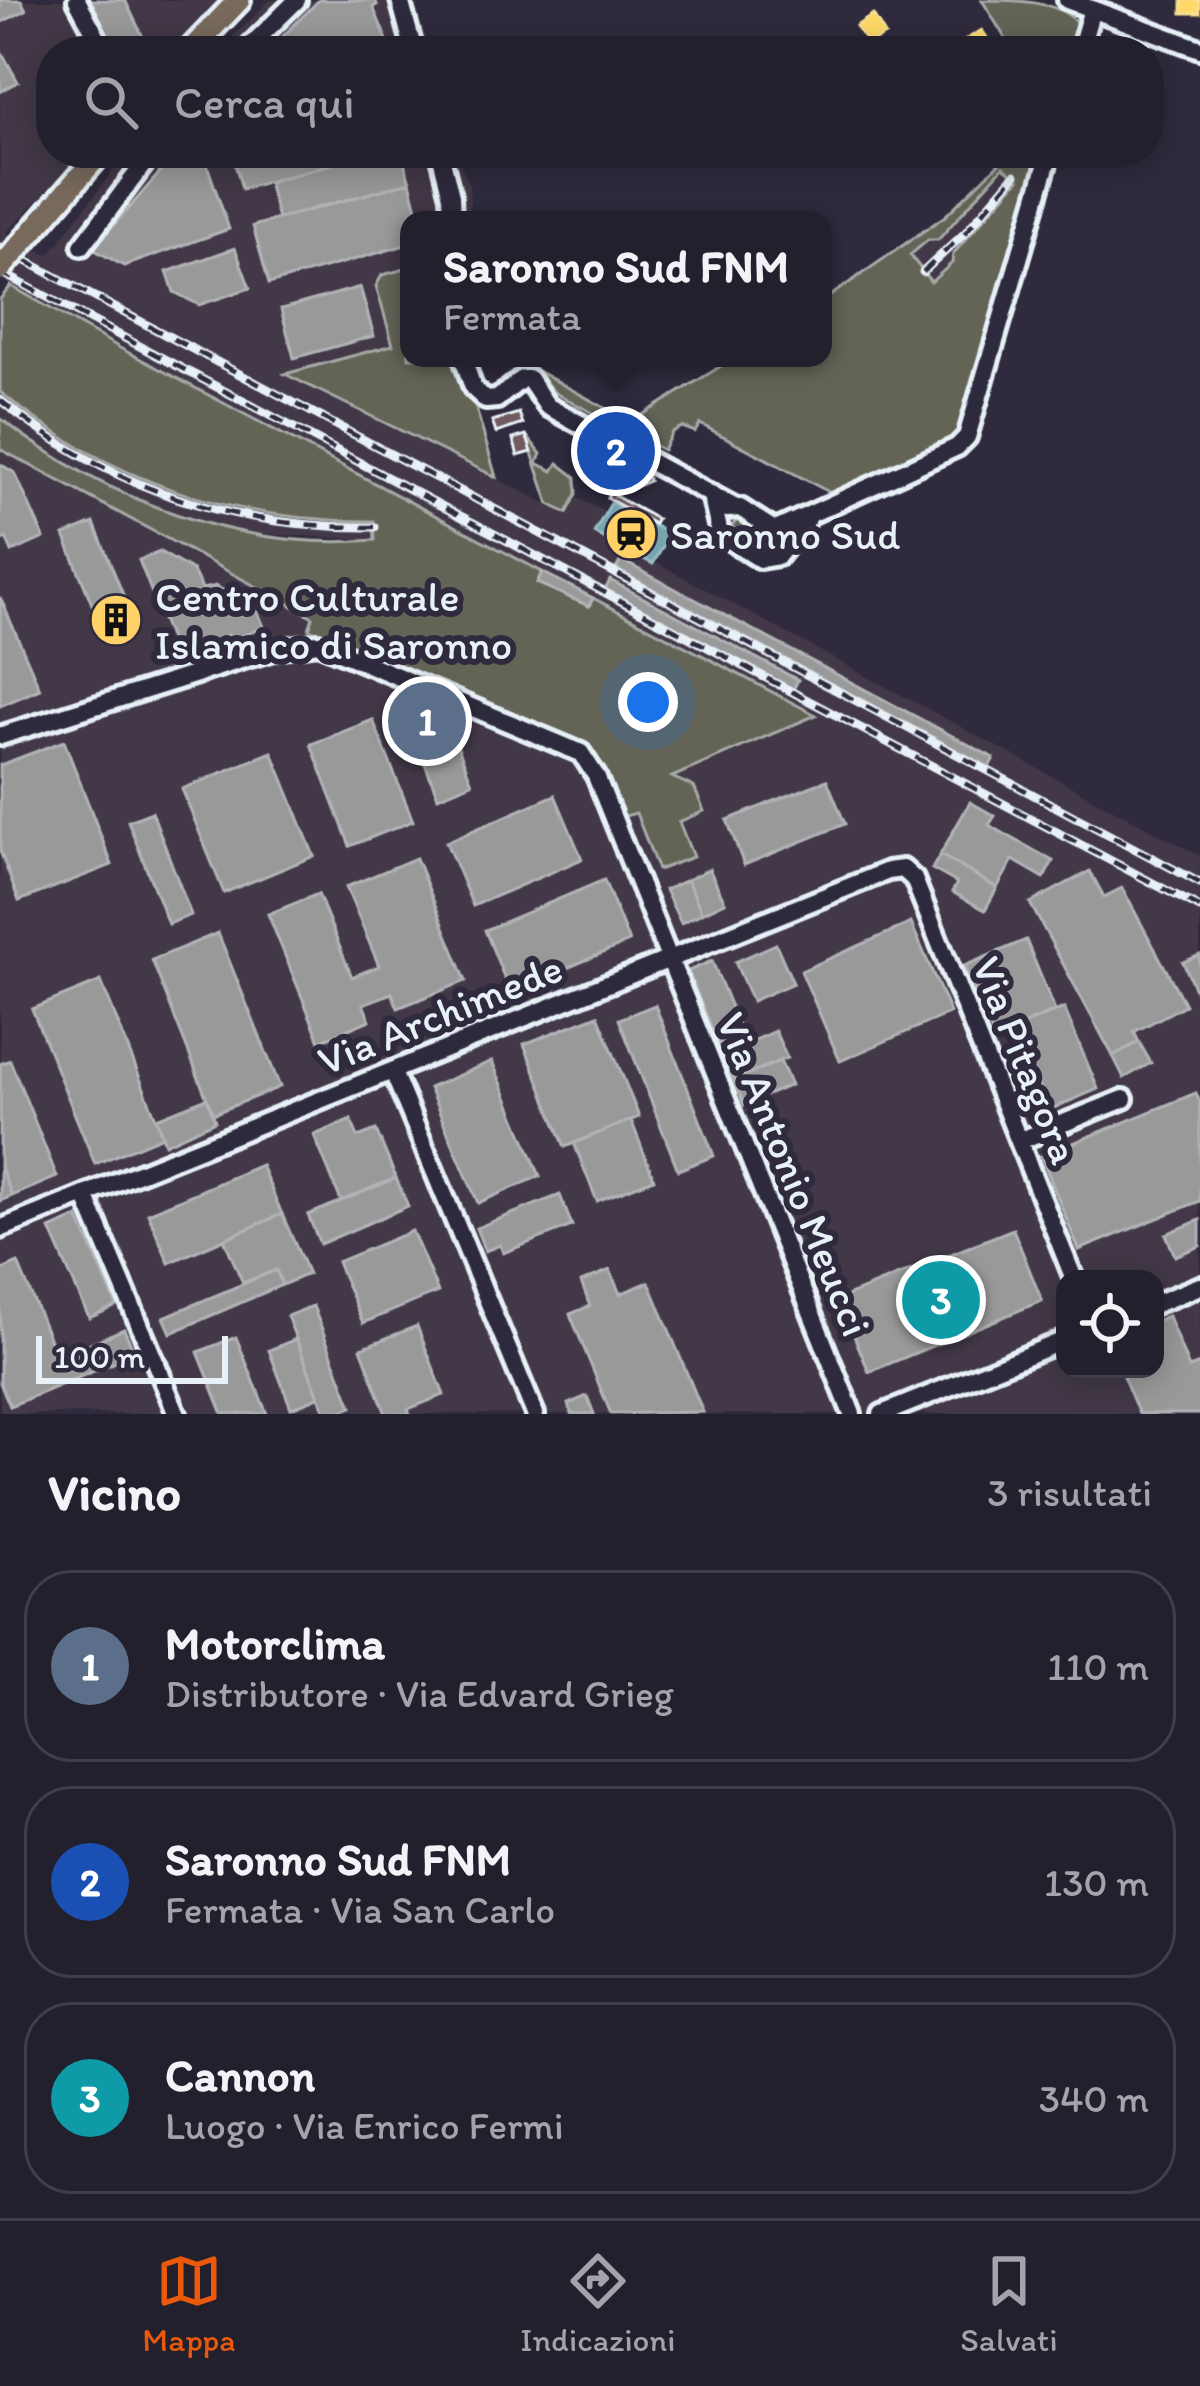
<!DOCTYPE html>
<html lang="it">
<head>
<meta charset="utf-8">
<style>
	body { margin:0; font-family:Itim,sans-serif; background:#2f2d3a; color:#f1f3f6 }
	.controls { position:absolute; right:36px; bottom:36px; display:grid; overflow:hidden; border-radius:24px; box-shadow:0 6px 30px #0003 }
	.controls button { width:108px; height:108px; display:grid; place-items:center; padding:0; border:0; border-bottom:3px solid #403e4a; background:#23202e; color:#f1f3f6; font:60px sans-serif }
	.scale { position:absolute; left:36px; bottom:30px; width:192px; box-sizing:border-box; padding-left:12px; border:6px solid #e8f1f8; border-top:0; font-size:33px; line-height:42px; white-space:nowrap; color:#e8f1f8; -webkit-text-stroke:9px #2f2a3d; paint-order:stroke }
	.you { position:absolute; left:648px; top:702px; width:42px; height:42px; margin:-30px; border:9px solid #fff; border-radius:50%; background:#1a73e8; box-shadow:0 0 0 18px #1a73e833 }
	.badge { display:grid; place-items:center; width:78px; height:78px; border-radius:50%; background:#ea580c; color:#fff; font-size:39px; font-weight:700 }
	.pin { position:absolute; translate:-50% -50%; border:6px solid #fff; box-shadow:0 3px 12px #0006 }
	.popup { position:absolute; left:400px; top:211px; width:432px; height:156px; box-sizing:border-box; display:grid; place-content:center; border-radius:24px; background:#23202e; filter:drop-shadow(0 3px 9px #0005); font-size:39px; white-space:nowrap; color:#a3a3aa }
	.popup b { font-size:45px; color:#f1f3f6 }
	.popup::after { content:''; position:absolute; left:50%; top:100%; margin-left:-24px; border:24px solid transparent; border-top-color:#23202e }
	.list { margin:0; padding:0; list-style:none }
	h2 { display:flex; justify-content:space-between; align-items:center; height:156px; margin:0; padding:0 48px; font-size:51px }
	h2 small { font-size:39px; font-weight:400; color:#a3a3aa }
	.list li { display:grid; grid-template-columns:78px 1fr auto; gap:36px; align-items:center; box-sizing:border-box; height:192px; margin:0 24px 24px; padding:0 24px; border:3px solid #403e4a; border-radius:48px }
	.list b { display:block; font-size:45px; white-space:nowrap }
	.list p { margin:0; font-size:39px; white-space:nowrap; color:#a3a3aa }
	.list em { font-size:39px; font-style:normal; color:#a3a3aa }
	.icon { flex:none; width:66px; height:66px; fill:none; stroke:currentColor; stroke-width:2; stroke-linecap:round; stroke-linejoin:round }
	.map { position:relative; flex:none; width:1200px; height:1414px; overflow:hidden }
	.search { position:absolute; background:#23202e; box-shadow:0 6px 30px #0003; left:36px; right:36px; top:36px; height:132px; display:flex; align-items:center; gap:30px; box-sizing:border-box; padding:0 42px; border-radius:48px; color:#a3a3aa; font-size:45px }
	.sheet { height:804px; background:#23202e }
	nav { display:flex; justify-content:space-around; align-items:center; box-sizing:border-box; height:168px; border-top:3px solid #403e4a; background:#23202e; font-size:33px; color:#a3a3aa }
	nav a { display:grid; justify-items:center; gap:6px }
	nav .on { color:#ea580c }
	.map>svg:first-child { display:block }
	.built { fill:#423847; fill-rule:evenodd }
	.green { fill:#636456; stroke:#a6aaa7; stroke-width:3; fill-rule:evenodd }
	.homes { fill:#ffd966; stroke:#f8e092; stroke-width:3 }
	.public { fill:#76a5af; stroke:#98bcc5; stroke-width:3 }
	.industry { fill:#999; stroke:#b1b3b6; stroke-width:3 }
	.building { fill:#705a5f; stroke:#e8f1f8; stroke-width:3 }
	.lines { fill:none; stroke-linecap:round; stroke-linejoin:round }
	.minor-casing { stroke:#e8f1f8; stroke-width:26 }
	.major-casing { stroke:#e8f1f8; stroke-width:30 }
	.minor { stroke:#2f2a3d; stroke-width:16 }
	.major { stroke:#77695c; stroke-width:21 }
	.rail-casing { stroke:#e8f1f8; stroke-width:9 }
	.rail { stroke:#2f2a3d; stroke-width:4.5; stroke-dasharray:14; stroke-linecap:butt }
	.major-bridge-casing { stroke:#e8f1f8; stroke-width:30; stroke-linecap:butt }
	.major-bridge { stroke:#77695c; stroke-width:21 }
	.labels { text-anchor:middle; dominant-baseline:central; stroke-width:12; stroke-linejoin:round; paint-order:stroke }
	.poi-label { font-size:42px; fill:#e8f1f8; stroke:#2f2a3d; text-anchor:start }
	.street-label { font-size:42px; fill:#e8f1f8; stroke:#2f2a3d }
</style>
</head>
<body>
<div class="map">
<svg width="1200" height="1414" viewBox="0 0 1200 1414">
	<rect width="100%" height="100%" fill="#2f2a3d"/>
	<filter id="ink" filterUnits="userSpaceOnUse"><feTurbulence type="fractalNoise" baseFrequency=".00833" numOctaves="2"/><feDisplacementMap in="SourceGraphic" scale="24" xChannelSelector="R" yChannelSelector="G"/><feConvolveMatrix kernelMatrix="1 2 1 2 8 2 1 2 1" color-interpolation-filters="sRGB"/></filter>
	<g filter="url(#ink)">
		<g class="built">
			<path d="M 0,0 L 228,0 L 179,51 L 51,51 L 51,153 L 82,153 L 6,233 L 47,255 L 51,253 L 126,153 L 456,153 L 469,185 L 471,220 L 409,220 L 409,268 L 382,275 L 394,345 L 287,375 L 566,513 L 576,497 L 605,512 L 611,503 L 670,534 L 655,562 L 1200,856 L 1200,1414 L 0,1414 L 0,451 L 314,617 L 310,629 L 586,747 L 636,812 L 658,870 L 693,856 L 679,822 L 703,811 L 670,778 L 815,715 L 279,433 L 0,279 ZM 1065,1279 L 1155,1279 L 1155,1369 L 1065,1369 Z"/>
			<path d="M 270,0 L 415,0 L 429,51 L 218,51 Z"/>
			<path d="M 1003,167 L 1020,179 L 953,254 L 953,263 L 931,282 L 910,255 L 928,239 L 939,240 Z"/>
			<path d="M 0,392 L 79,449 L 163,489 L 264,515 L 374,521 L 375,540 L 260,534 L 206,523 L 139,501 L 75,469 L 4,421 L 0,418 Z"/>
		</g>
		<g class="green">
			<path d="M 982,0 C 1011,0 1060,0 1077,23 L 1070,51 L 1013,51 Z"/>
			<path d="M 1010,153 L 1041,153 L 959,435 L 954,439 L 831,493 L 700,424 L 695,432 L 682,427 L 672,432 L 663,450 L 555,393 L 534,369 L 631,422 L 734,358 L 823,358 L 823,301 L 945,216 ZM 1003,167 L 1019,179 L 953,254 L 952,263 L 931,282 L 910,255 L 928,240 L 938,240 Z"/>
			<path d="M 409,268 L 409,358 L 455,358 L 475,405 L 496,477 L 285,374 L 393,345 L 376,286 L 382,275 Z"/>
			<path d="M 11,286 L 120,348 L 542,572 L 537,583 L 589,606 L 593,598 L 816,715 L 672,777 L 694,787 L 704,811 L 679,822 L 693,857 L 658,870 L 636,813 L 621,817 L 602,768 L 586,747 L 309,629 L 313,617 L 0,449 L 0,418 C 105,500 241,552 375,540 L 374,521 C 233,522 109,482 0,392 L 0,299 Z"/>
			<path d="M 526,435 L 541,454 L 537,463 L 553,471 L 558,463 L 576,477 L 577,494 L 567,513 L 549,504 Z"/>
			<path d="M 739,519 L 777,539 L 779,544 L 767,556 L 730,533 L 730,527 Z"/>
		</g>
		<g class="homes">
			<rect x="1182" y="0" width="18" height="13"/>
			<path d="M 873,15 L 885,35 L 868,45 L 856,26 Z"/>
			<path d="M 982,30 L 993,47 L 972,51 L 965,40 Z"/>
		</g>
		<path class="public" d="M 611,503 L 670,534 L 653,564 L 594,533 Z"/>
		<g class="industry">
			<path d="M 0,0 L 21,0 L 26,10 L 0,23 Z"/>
			<path d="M 91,0 L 125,0 L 143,37 L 116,51 Z"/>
			<path d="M 319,0 L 375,0 L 377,5 L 373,7 L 387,40 L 362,51 L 268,51 Z"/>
			<path d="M 0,49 L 18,82 L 0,92 Z"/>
			<path d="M 177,153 L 203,153 L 229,229 L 124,266 L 93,249 Z"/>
			<path d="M 232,153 L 371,153 L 242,189 Z"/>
			<path d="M 371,153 L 401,153 L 410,182 L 278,219 L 268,182 Z"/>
			<path d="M 410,182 L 420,220 L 409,220 L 409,244 L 269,284 L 253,226 Z"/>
			<path d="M 235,248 L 250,288 L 199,305 L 174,292 L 167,272 Z"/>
			<path d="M 360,287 L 374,336 L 294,358 L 281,309 Z"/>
			<path d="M 0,464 L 15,473 L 44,538 L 12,552 L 6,538 L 0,541 Z"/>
			<path d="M 94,523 L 126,602 L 96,614 L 64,535 Z"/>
			<path d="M 160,552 L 193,571 L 202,589 L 216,586 L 258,612 L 264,627 L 230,641 L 228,635 L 176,655 L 139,560 Z"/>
			<path d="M 621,560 L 994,758 L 989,767 L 616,569 Z"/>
			<path d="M 542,572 L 593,598 L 589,606 L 537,583 Z"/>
			<path d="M 610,580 L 798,680 L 793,690 L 605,590 Z"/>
			<path d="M 0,597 L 40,689 L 0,706 Z"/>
			<path d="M 126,602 L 135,626 L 106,638 L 96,614 Z"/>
			<path d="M 373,720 L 413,821 L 350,846 L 311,744 Z"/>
			<path d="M 64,741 L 112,865 L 19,901 L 0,851 L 0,765 Z"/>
			<path d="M 458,747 L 472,783 L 438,797 L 424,761 Z"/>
			<path d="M 272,752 L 314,856 L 224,893 L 182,789 Z"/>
			<path d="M 827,780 L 845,824 L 744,865 L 727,820 Z"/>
			<path d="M 555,795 L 582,859 L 473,906 L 446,842 Z"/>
			<path d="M 970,802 L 995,816 L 989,825 L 1053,861 L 1044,878 L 1013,860 L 997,888 L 940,855 Z"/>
			<path d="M 152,812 L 191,915 L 168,924 L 128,821 Z"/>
			<path d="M 940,855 L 997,888 L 985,910 L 952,892 L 957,883 L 932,869 Z"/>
			<path d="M 416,858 L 466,981 L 398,1008 L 392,993 L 363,1004 L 370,1020 L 320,1041 L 268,914 L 318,894 L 352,977 L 379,966 L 346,887 Z"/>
			<path d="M 709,869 L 725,902 L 702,913 L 687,880 Z"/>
			<path d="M 1090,871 L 1104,897 L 1122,888 L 1185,1005 L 1134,1032 L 1139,1042 L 1113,1056 L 1030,903 Z"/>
			<path d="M 604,880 L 629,942 L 510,992 L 485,930 Z"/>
			<path d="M 687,880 L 702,913 L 681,923 L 665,890 Z"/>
			<path d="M 911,923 L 950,1013 L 840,1061 L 801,971 Z"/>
			<path d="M 218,933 L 280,1087 L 213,1114 L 152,960 Z"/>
			<path d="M 1026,940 L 1055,1011 L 994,1037 L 964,966 Z"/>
			<path d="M 776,944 L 793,983 L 752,1001 L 735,962 Z"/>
			<path d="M 1200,955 L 1200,1001 L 1183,962 Z"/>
			<path d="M 712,961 L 742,1034 L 718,1044 L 688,971 Z"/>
			<path d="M 101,981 L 163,1136 L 95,1164 L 32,1009 Z"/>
			<path d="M 655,1005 L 714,1156 L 678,1170 L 619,1019 Z"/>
			<path d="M 1064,1008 L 1098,1089 L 1049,1110 L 1015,1028 Z"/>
			<path d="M 598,1015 L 639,1117 L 565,1147 L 524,1044 Z"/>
			<path d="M 775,1031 L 787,1058 L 734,1080 L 722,1054 Z"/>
			<path d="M 1139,1042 L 1151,1063 L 1124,1078 L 1113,1056 Z"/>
			<path d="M 10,1060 L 57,1177 L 12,1196 L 0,1166 L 0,1064 Z"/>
			<path d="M 492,1061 L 540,1176 L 478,1203 L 429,1088 Z"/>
			<path d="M 780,1061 L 791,1085 L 744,1105 L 734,1080 Z"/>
			<path d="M 1196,1093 L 1200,1102 L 1200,1201 L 1079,1250 L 1041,1156 Z"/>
			<path d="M 207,1098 L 215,1121 L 165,1144 L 156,1118 Z"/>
			<path d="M 351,1120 L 358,1137 L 376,1130 L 396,1178 L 341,1201 L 314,1135 Z"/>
			<path d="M 631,1120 L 654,1179 L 597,1201 L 574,1143 Z"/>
			<path d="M 261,1165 L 282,1214 L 169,1263 L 148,1213 Z"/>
			<path d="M 0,1166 L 12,1196 L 0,1201 Z"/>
			<path d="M 396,1178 L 408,1206 L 320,1244 L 308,1215 Z"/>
			<path d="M 560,1195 L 572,1226 L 503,1253 L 500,1245 L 485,1251 L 476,1228 Z"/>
			<path d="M 282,1214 L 308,1274 L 282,1285 L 276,1270 L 243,1283 L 224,1239 Z"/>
			<path d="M 78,1217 L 117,1306 L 89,1318 L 50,1229 Z"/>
			<path d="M 1200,1220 L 1200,1246 L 1175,1256 L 1166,1234 Z"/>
			<path d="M 1013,1229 L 1042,1301 L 869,1372 L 839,1299 Z"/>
			<path d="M 412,1231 L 438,1292 L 363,1323 L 337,1262 Z"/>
			<path d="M 18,1263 L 57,1357 L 124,1329 L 135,1354 L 10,1406 L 0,1383 L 0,1271 Z"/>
			<path d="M 276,1270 L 282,1285 L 171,1333 L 164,1317 Z"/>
			<path d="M 610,1270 L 620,1294 L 649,1282 L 703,1412 L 611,1414 L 570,1314 L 590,1306 L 581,1282 Z"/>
			<path d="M 313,1306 L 352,1407 L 334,1414 L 326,1414 L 287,1316 Z"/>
			<path d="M 1168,1316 L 1189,1368 L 1200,1364 L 1200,1414 L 1139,1414 L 1120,1369 L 1155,1369 L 1155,1321 Z"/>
			<path d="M 417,1326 L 444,1395 L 408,1409 L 410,1414 L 386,1414 L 361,1348 Z"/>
			<path d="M 236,1337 L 267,1414 L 223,1414 L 198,1352 Z"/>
			<path d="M 296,1339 L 319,1397 L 291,1408 L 269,1350 Z"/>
			<path d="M 587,1396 L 594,1414 L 572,1414 L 568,1404 Z"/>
		</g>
		<g class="building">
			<path d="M 519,413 L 523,424 L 496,433 L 492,421 Z"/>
			<path d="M 526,435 L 532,452 L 518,456 L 513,439 Z"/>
			<path d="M 589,440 L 594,452 L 582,457 L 577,445 Z"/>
			<path d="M 593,452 L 623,468 L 626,463 L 640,470 L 628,471 L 615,496 L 657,519 L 654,524 L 607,498 L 620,473 L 587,455 Z"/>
			<path d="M 644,469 L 649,481 L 637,486 L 632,474 Z"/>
		</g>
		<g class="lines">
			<g class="minor-casing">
				<g id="minor">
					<path d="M 77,0 L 104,51"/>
					<path d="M 400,0 L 414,51"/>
					<path d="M 1067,0 L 1200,49"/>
					<path d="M 245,51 L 297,0"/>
					<path d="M 1080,51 L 1092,9"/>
					<path d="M 440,153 L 451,196 L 452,220"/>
					<path d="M 82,246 L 152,153"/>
					<path d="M 463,358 L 473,388 L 486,400 L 497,399 L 522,379 L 529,379 L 547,406 L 734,507"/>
					<path d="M 711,494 L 720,534 L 760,559 L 778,556 L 808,518"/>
					<path d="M 727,509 L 740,508 L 782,535"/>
					<path d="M 778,529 L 957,447 L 967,437 L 1050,153"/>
					<path d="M 0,736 L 276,649 L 318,643 L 581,753 L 596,776 L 852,1414"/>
					<path d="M 393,1072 L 535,1414"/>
					<path d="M 1019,1141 L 1124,1099"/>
					<path d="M 85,1195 L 177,1414"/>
					<path d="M 0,1229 L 888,871 L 903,869 L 914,879 L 1074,1279"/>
					<path d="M 1155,1304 L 1200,1286"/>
					<path d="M 882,1414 L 1065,1340"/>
				</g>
			</g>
			<g class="major-casing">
				<g id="major">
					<path d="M 190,51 L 239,0"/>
					<path d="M 32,232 L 100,153"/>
				</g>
			</g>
			<use href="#minor" class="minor"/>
			<use href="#major" class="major"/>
			<g class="rail-casing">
				<g id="rail">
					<path d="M 0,247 L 1200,883"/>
					<path d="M 0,272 L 1200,908"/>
					<path d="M 923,272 L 966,232 L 1015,175"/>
					<path d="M 0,400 C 109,489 235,529 375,527"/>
				</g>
			</g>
			<use href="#rail" class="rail"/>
			<g class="major-bridge-casing">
				<path id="major-bridge" d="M 0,269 L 32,232"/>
			</g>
			<use href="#major-bridge" class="major-bridge"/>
		</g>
	</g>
	<defs>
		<g id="station-disc" transform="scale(2.7)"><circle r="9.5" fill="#ffd166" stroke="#2f2a3d"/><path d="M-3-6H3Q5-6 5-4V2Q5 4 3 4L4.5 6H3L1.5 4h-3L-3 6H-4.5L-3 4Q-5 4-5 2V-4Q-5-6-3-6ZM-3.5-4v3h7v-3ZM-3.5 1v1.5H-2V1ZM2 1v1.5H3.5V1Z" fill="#111"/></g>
		<g id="building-disc" transform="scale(2.7)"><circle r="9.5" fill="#ffd166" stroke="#2f2a3d"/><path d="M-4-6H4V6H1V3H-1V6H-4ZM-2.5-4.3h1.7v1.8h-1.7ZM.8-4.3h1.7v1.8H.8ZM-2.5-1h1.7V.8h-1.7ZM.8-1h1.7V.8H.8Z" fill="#111"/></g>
	</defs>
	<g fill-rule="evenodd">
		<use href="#station-disc" x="631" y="534"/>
		<use href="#building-disc" x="116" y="620"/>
	</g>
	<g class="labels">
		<g class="poi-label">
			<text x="670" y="534">Saronno Sud</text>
			<text x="155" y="596">Centro Culturale<tspan x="155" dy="48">Islamico di Saronno</tspan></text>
		</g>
		<g class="street-label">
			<text transform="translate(440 1014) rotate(-22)">Via Archimede</text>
			<text transform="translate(1026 1060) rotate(68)">Via Pitagora</text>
			<text transform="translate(794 1174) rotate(68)">Via Antonio Meucci</text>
		</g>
	</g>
</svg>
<div class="controls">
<button><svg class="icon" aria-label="locate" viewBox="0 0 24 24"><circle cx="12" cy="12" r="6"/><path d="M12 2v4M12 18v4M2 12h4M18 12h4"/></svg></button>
</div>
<div class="scale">100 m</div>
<div class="you"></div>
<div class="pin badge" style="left:427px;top:721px;background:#5c6f8a">1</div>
<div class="pin badge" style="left:616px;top:451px;background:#1a4fb4">2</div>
<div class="popup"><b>Saronno Sud FNM</b>Fermata</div>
<div class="pin badge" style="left:941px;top:1300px;background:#0f9aa8">3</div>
<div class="search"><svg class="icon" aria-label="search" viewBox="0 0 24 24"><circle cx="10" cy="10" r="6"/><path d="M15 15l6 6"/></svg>Cerca qui</div>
</div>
<section class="sheet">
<h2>Vicino<small>3 risultati</small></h2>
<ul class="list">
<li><span class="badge" style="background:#5c6f8a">1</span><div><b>Motorclima</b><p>Distributore · Via Edvard Grieg</p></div><em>110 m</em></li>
<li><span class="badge" style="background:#1a4fb4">2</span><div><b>Saronno Sud FNM</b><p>Fermata · Via San Carlo</p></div><em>130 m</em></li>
<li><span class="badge" style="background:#0f9aa8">3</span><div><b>Cannon</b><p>Luogo · Via Enrico Fermi</p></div><em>340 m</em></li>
</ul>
</section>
<nav>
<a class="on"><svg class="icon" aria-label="map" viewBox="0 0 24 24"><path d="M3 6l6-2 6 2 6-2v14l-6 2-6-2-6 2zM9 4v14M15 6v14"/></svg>Mappa</a>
<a><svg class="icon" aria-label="directions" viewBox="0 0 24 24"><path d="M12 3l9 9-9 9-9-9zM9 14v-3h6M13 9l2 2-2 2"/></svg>Indicazioni</a>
<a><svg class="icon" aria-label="saved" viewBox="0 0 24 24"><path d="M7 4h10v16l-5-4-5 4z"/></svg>Salvati</a>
</nav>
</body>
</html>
